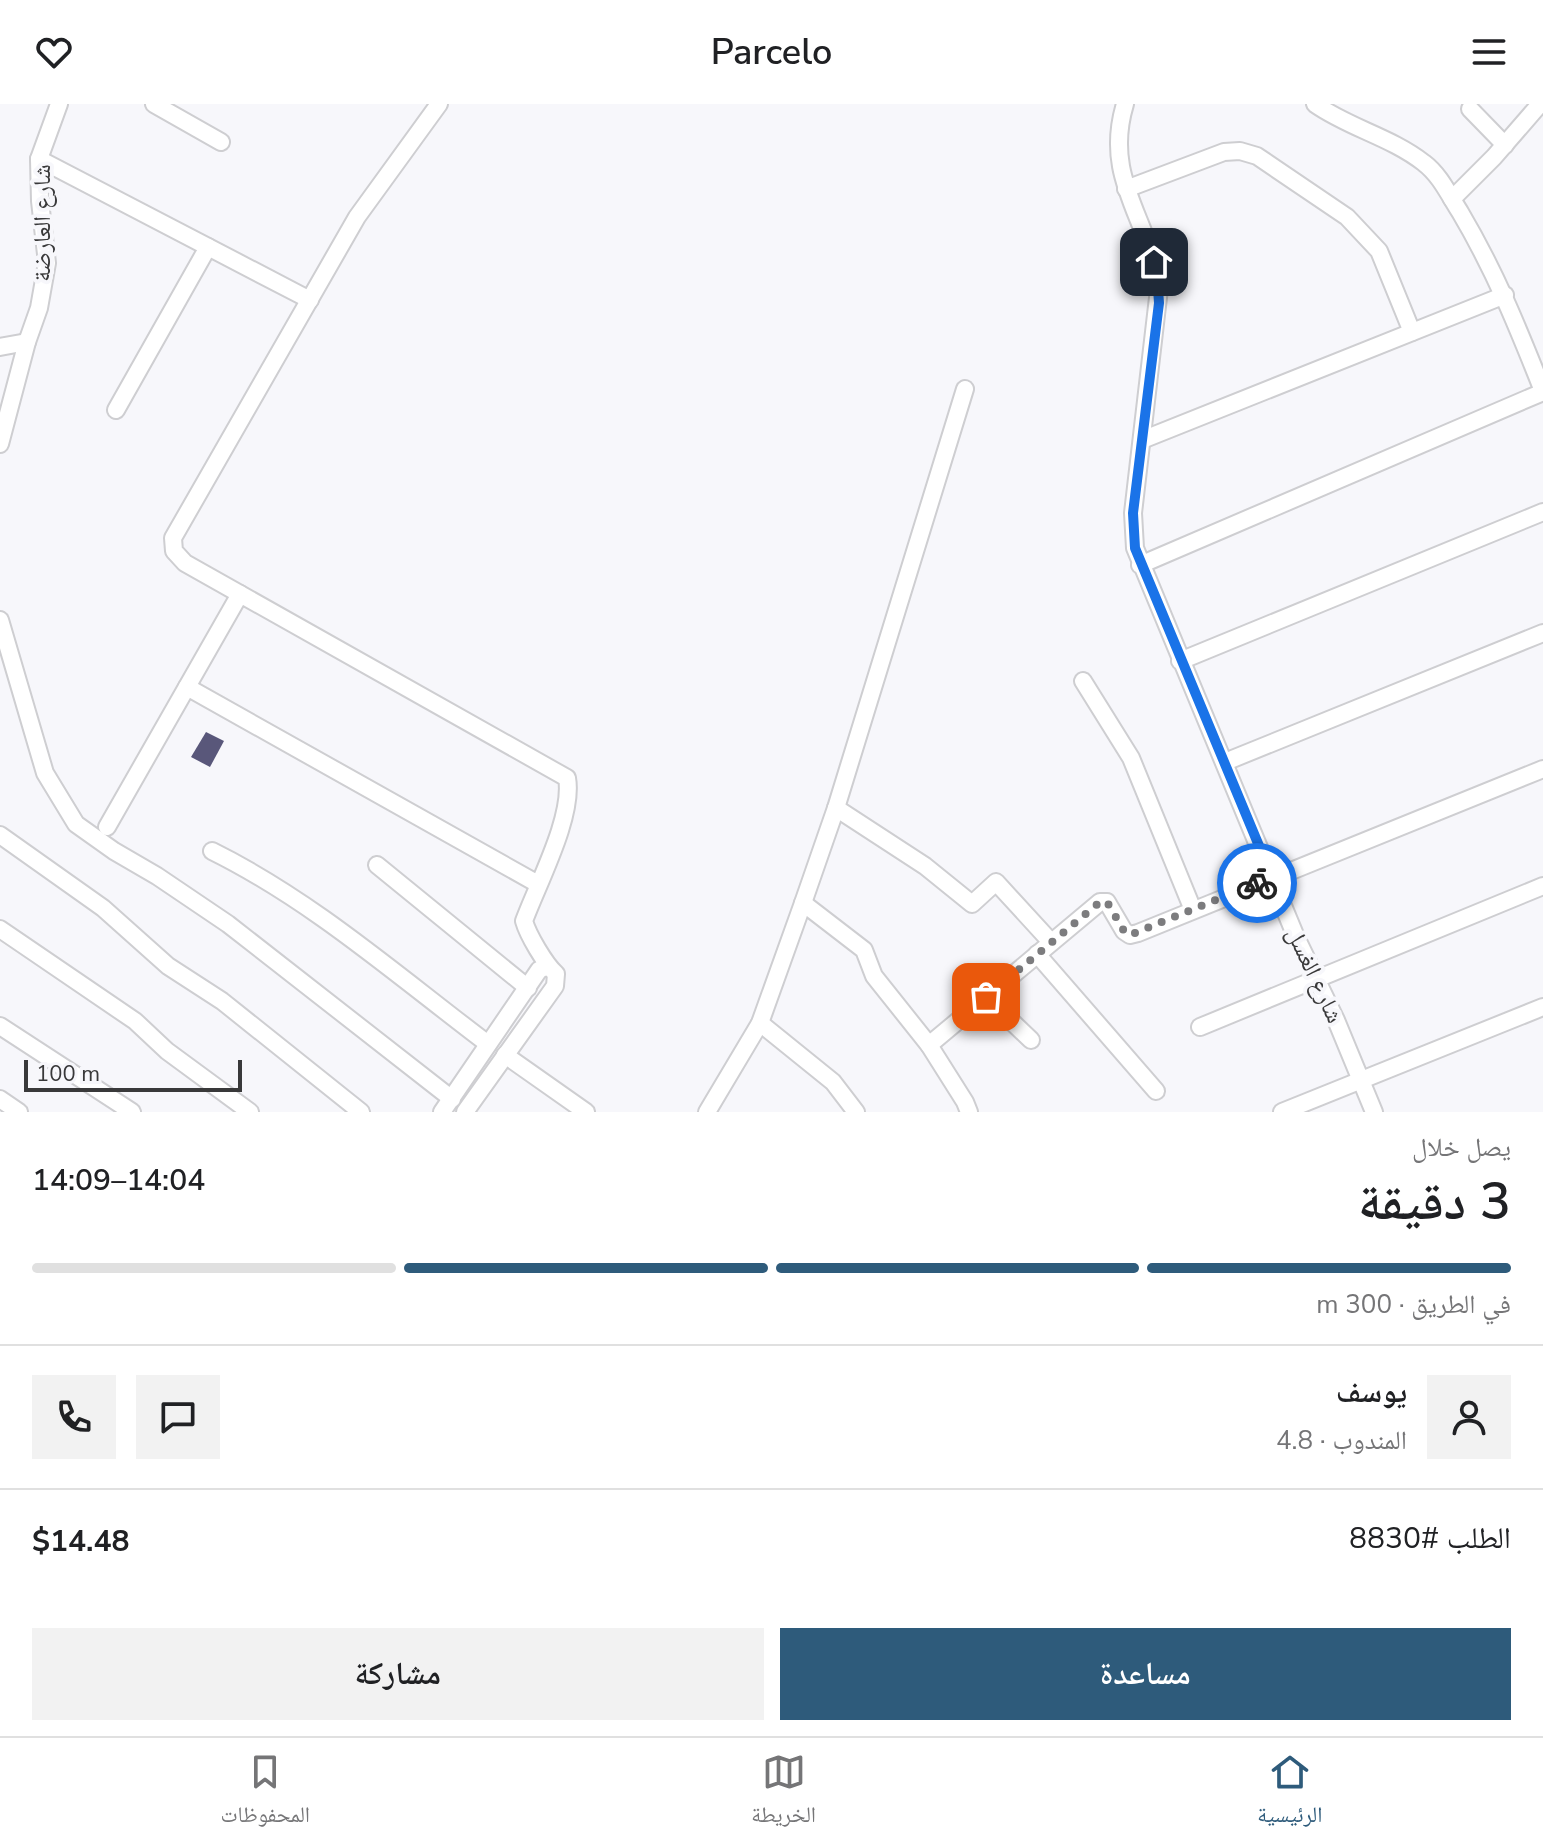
<!DOCTYPE html>
<html lang="ar">
<meta charset="utf-8">
<style>
:root{--surface:#fff;--page:#f2f2f2;--text:#202124;--muted:#757577;--line:#e0e0e0;--accent:#2e5b7b}
body{margin:0;font-family:"Nunito Sans","Noto Naskh Arabic",sans-serif;background:var(--page);color:var(--text);direction:rtl;height:100vh;display:flex;flex-direction:column;font-size:30px;white-space:nowrap}
*{box-sizing:border-box;margin:0}
p{font-size:26px;color:var(--muted)}
.icon{flex:none;width:44px;height:44px;fill:none;stroke:currentColor;stroke-width:2;stroke-linecap:round;stroke-linejoin:round}
.map{position:relative;height:1008px;overflow:hidden;direction:ltr}
.drawer{display:flex;flex-direction:column;background:var(--surface);flex:1}
.drawer>*{flex:none}
.scale{position:absolute;left:24px;bottom:20px;width:218px;box-sizing:border-box;padding-left:8px;border:4px solid #39393a;border-top:0;font-size:22px;line-height:28px;white-space:nowrap;color:#39393a;-webkit-text-stroke:6px #f7f7fb;paint-order:stroke}
.pin{position:absolute;display:grid;place-items:center;width:68px;height:68px;color:#fff;margin:-34px;border-radius:16px;box-shadow:0 4px 12px #0006}
.courier{position:absolute;display:grid;place-items:center;width:80px;height:80px;margin:-40px;border:6px solid #1a73e8;border-radius:50%;background:#fff;color:#222;box-shadow:0 2px 10px #0007}
.summary em{font-style:normal;font-weight:600}
.summary div{display:flex;flex-direction:column-reverse}
.summary{display:flex;align-items:center;justify-content:space-between;height:136px;padding:0 32px}
h1{font-size:52px;font-weight:600;line-height:60px}
.bar{display:grid;grid-template-columns:repeat(4,1fr);gap:12px 8px;align-content:center;height:96px;padding:0 32px}
.bar i{height:10px;border-radius:6px;background:var(--line)}
.bar .active{background:var(--accent)}
.bar p{grid-column:span 4}
.line{display:flex;align-items:center;gap:20px;padding:0 32px;border-top:2px solid var(--line)}
.line div{flex:1}
.round{display:grid;place-items:center;flex:none;width:84px;height:84px;border-radius:0px;background:var(--page)}
.cta{display:flex;gap:16px;margin-top:auto;padding:16px 32px}
.cta a{flex:1;height:92px;border-radius:0px;background:var(--accent);color:#fff;font-size:32px;font-weight:600;line-height:92px;text-align:center}
.cta a+a{background:var(--page);color:var(--text)}
header{display:flex;justify-content:space-between;align-items:center;height:104px;padding:0 32px;background:var(--surface);font-size:36px;font-weight:600}
.menu{display:flex;justify-content:space-around;align-items:center;height:112px;border-top:2px solid var(--line);background:var(--surface);font-size:22px;color:var(--muted)}
.menu a{display:grid;justify-items:center;gap:4px}
.menu .active{color:var(--accent)}
.map>svg:first-child{display:block}
</style>
<header><svg class="icon" aria-label="menu" viewBox="0 0 24 24"><path d="M4 6h16M4 12h16M4 18h16"/></svg>Parcelo<svg class="icon" aria-label="heart" viewBox="0 0 24 24"><path d="M12 20l-8-8c-3-5 5-10 8-4 3-6 11-1 8 4z"/></svg></header>
<div class="map">
<svg width="1543" height="1008" viewBox="0 0 1543 1008">
<rect width="100%" height="100%" fill="#f7f7fb"/>
<polygon fill="#59577a" points="206,628 224,637 210,663 191,653"/>
<g fill="none" stroke-linecap="round" stroke-linejoin="round">
<defs>
<g id="minor">
<polyline points="154,0 221,38"/>
<path d="M439 0 357 113 173 434 174 447 185 459 567 674C574 712 538 779 524 817 528 831 545 860 556 870L555 882 465 1008"/>
<path d="M1125 0C1102 76 1151 116 1159 185L1133 409 1135 444 1296 833 1336 916 1374 1008"/>
<path d="M1315 0C1349 24 1391 33 1424 59 1440 71 1449 91 1460 108 1495 167 1518 224 1543 287"/>
<polyline points="1470,5 1505,41"/>
<polyline points="39,55 310,196"/>
<polyline points="1126,85 1224,48 1240,47 1257,52 1347,113 1379,147 1412,228"/>
<polyline points="1452,95 1494,53 1540,0"/>
<polyline points="0,243 27,238"/>
<polyline points="116,306 208,143"/>
<polyline points="1142,336 1505,191"/>
<polyline points="0,340 27,238 39,204 47,159 40,97 39,55 59,0"/>
<polyline points="1140,461 1543,288"/>
<polyline points="0,516 45,669 76,720 114,747 157,772 228,820 452,995"/>
<polyline points="1180,557 1543,408"/>
<polyline points="1083,577 1131,654 1193,806"/>
<polyline points="187,583 538,780"/>
<polyline points="1225,658 1543,529"/>
<polyline points="836,704 925,762 972,800 996,778 1051,838"/>
<polyline points="107,723 240,490"/>
<polyline points="0,731 103,804 168,862 222,897 361,1008"/>
<path d="M212 747C313 797 399 873 488 940"/>
<polyline points="377,761 528,884"/>
<polyline points="803,799 864,846 874,872 929,941 965,998 969,1008"/>
<polyline points="0,825 135,917 167,947 250,1008"/>
<polyline points="1037,850 1156,987"/>
<polyline points="986,893 1031,936"/>
<polyline points="760,919 833,978 856,1008"/>
<polyline points="0,922 132,1008"/>
<polyline points="1200,923 1543,782"/>
<polyline points="929,941 1100,798 1107,798 1124,827 1130,831 1138,829 1543,665"/>
<polyline points="505,951 586,1008"/>
<polyline points="0,995 19,1008"/>
<polyline points="442,1008 539,866 547,862"/>
<polyline points="707,1008 760,919 803,799 836,704 965,285"/>
<polyline points="1282,1008 1543,903"/>
</g>
</defs>
<use href="#minor" stroke="#ceced1" stroke-width="20"/>
<use href="#minor" stroke="#fff" stroke-width="16"/>
</g>
<g fill="none" stroke-linecap="round" stroke-linejoin="round">
<polyline stroke="#7c7c7e" stroke-width="8" stroke-dasharray="0 14.4" points="986,893 1100,798 1107,798 1124,827 1130,831 1257,779"/>
<polyline stroke="#1a73e8" stroke-width="10" points="1154,158 1157,171 1159,199 1133,409 1135,444 1272,773 1257,779"/>
</g>
<g text-anchor="middle" dominant-baseline="central" stroke-width="8" stroke-linejoin="round" paint-order="stroke">
<g font-size="24" fill="#39393a" stroke="#f7f7fb">
<text transform="translate(42 119) rotate(-90)">شارع العارضة</text>
<text transform="translate(1315 871) rotate(65)">شارع الغسل</text>
</g>
</g>
</svg>
<div class="scale">100 m</div>
<div class="pin" style="left:986px;top:893px;background:#ea580c"><svg class="icon" aria-label="bag" viewBox="0 0 24 24"><path d="M5 8h14l-1 12H6zM9 8a3 3 0 0 1 6 0"/></svg></div>
<div class="pin" style="left:1154px;top:158px;background:#1f2937"><svg class="icon" aria-label="home" viewBox="0 0 24 24"><path d="M3 11l9-7 9 7M6 9v11h12V9"/></svg></div>
<div class="courier" style="left:1257px;top:779px"><svg class="icon" aria-label="bike" viewBox="0 0 24 24"><circle cx="6" cy="16" r="4"/><circle cx="18" cy="16" r="4"/><path d="M6 16l4-8h5l3 8M10 8l3 8H6M13 5h3"/></svg></div>
</div>
<section class="drawer">
<div class="summary"><div><h1>3 دقيقة</h1><p>يصل خلال</p></div><em>14:04–14:09</em></div>
<div class="bar"><i class="active"></i><i class="active"></i><i class="active"></i><i></i><p>في الطريق · 300 m</p></div>
<div class="line" style="height:144px"><a class="round"><svg class="icon" aria-label="person" viewBox="0 0 24 24"><circle cx="12" cy="8" r="4"/><path d="M4 21q1-7 8-7t8 7"/></svg></a><div><b>يوسف</b><p>المندوب · 4.8</p></div><a class="round"><svg class="icon" aria-label="chat" viewBox="0 0 24 24"><path d="M4 5h16v11H9l-5 4z"/></svg></a><a class="round"><svg class="icon" aria-label="phone" viewBox="0 0 24 24"><path d="M5 4h4l2 5-3 2q2 4 5 5l2-3 5 2v4C11 20 4 13 5 4z"/></svg></a></div>
<div class="line" style="height:104px"><div>الطلب #8830</div><b>$14.48</b></div>
<div class="cta"><a>مساعدة</a><a>مشاركة</a></div>
</section>
<nav class="menu">
<a class="active"><svg class="icon" aria-label="home" viewBox="0 0 24 24"><path d="M3 11l9-7 9 7M6 9v11h12V9"/></svg>الرئيسية</a>
<a><svg class="icon" aria-label="map" viewBox="0 0 24 24"><path d="M3 6l6-2 6 2 6-2v14l-6 2-6-2-6 2zM9 4v14M15 6v14"/></svg>الخريطة</a>
<a><svg class="icon" aria-label="saved" viewBox="0 0 24 24"><path d="M7 4h10v16l-5-4-5 4z"/></svg>المحفوظات</a>
</nav>
